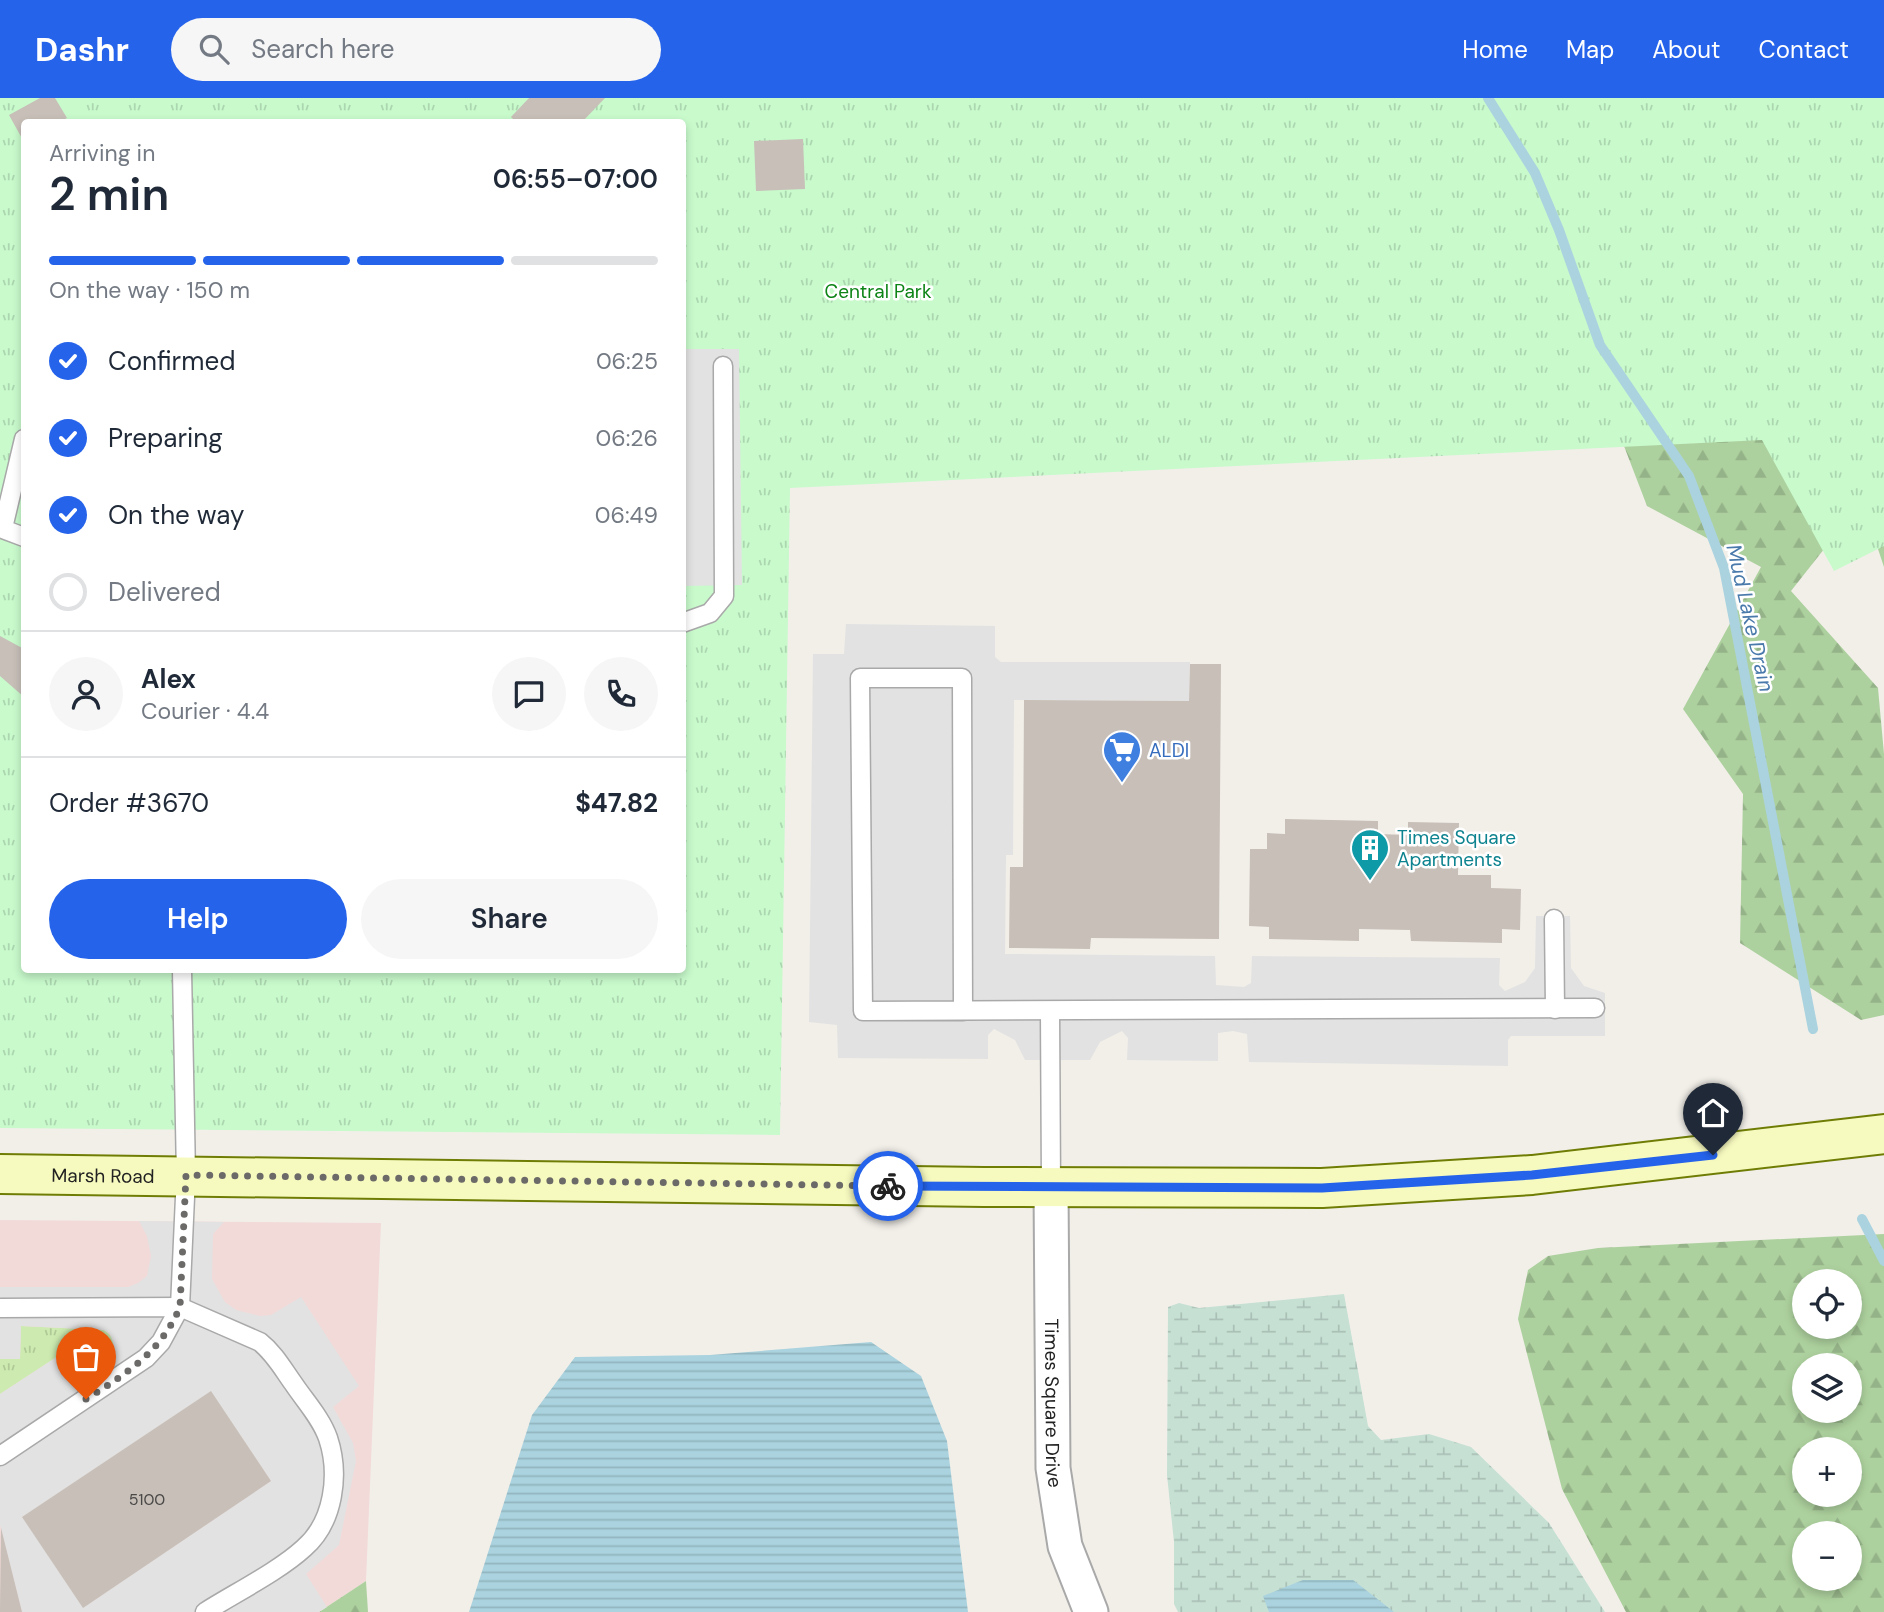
<!DOCTYPE html>
<meta charset="utf-8">
<style>
:root{--surface:#fff;--page:#f6f6f7;--text:#1f2937;--muted:#747a83;--line:#e0e1e3;--accent:#2563eb}
body{margin:0;font-family:"DM Sans",sans-serif;background:var(--page);color:var(--text);height:100vh;display:flex;flex-direction:column;font-size:26px;white-space:nowrap}
*{box-sizing:border-box;margin:0}
p{font-size:23px;color:var(--muted)}
.icon{flex:none;width:38px;height:38px;fill:none;stroke:currentColor;stroke-width:2;stroke-linecap:round;stroke-linejoin:round}
.map{position:relative;flex:1;overflow:hidden}
.side{position:absolute;left:21px;top:21px;width:665px;height:854px;display:flex;flex-direction:column;background:var(--surface);border-radius:7px;box-shadow:0 4px 10px #0003}
.side>*{flex:none}
.buttons{position:absolute;left:1792px;top:1171px;display:grid;gap:14px}
.buttons a{display:grid;place-items:center;width:70px;height:70px;border-radius:50%;background:var(--surface);box-shadow:0 4px 10px #0003;font-size:35px}
.pin{position:absolute;display:grid;place-items:center;width:60px;height:60px;color:#fff;margin:-72px -30px;border-radius:50% 50% 50% 0;rotate:-45deg;box-shadow:0 0 7px #0007}
.pin .icon{rotate:45deg}
.courier{position:absolute;display:grid;place-items:center;width:70px;height:70px;margin:-35px;border:5px solid #2563eb;border-radius:50%;background:#fff;color:#222;box-shadow:0 2px 9px #0007}
.headline em{font-style:normal;font-weight:600}
.headline div{display:flex;flex-direction:column-reverse}
.headline{display:flex;align-items:center;justify-content:space-between;height:119px;padding:0 28px}
h1{font-size:46px;font-weight:600;line-height:52px}
.bar{display:grid;grid-template-columns:repeat(4,1fr);gap:10px 7px;align-content:center;height:84px;padding:0 28px}
.bar i{height:9px;border-radius:5px;background:var(--line)}
.bar .selected{background:var(--accent)}
.bar p{grid-column:span 4}
.line{display:flex;align-items:center;gap:18px;padding:0 28px;border-top:2px solid var(--line)}
.line div{flex:1}
.round{display:grid;place-items:center;flex:none;width:74px;height:74px;border-radius:37px;background:var(--page)}
ol{padding:0 28px;list-style:none}
li{display:flex;align-items:center;gap:21px;height:77px}
li p{margin-inline-start:auto}
li .icon{padding:7px;border-radius:50%;background:var(--accent);color:#fff;stroke-width:4}
li:last-child{color:var(--muted)}
li i{width:38px;height:38px;border:4px solid var(--line);border-radius:50%}
.cta{display:flex;gap:14px;margin-top:auto;padding:14px 28px}
.cta a{flex:1;height:80px;border-radius:42px;background:var(--accent);color:#fff;font-size:28px;font-weight:600;line-height:80px;text-align:center}
.cta a+a{background:var(--page);color:var(--text)}
header{display:flex;align-items:center;gap:42px;box-sizing:border-box;height:98px;padding:0 35px;background:var(--accent);color:#fff}
header strong{font-size:33px}
nav{display:flex;gap:38px;margin-inline-start:auto;font-size:24px}
.search{width:490px;height:63px;background:var(--page);display:flex;align-items:center;gap:18px;box-sizing:border-box;padding:0 24px;border-radius:38px;color:var(--muted);font-size:26px}
.map>svg:first-child{display:block}
</style>
<header>
<strong>Dashr</strong>
<div class="search"><svg class="icon" aria-label="search" viewBox="0 0 24 24"><circle cx="10" cy="10" r="6"/><path d="M15 15l6 6"/></svg>Search here</div>
<nav><a>Home</a><a>Map</a><a>About</a><a>Contact</a></nav>
</header>
<div class="map">
<svg width="1884" height="1514" viewBox="0 0 1884 1514">
<defs>
<pattern id="grass-tufts" width="24" height="20" patternUnits="userSpaceOnUse" patternTransform="scale(1.75)"><rect width="24" height="20" fill="#cdebb0"/><path d="M3 7l-1-3M5 7V3M7 7l1-3M15 17l-1-3M17 17v-4M19 17l1-3" fill="none" stroke="#b0c997"/></pattern>
<pattern id="forest-firs" width="22" height="20" patternUnits="userSpaceOnUse" patternTransform="scale(1.75)"><rect width="22" height="20" fill="#add19e"/><path d="M5 1l3.5 6h-7zM16 11l3.5 6h-7z" fill="#95b388"/></pattern>
<pattern id="wetland-marsh" width="20" height="14" patternUnits="userSpaceOnUse" patternTransform="scale(1.75)"><rect width="20" height="14" fill="#c6e0d4"/><path d="M1 5h8M5 5V1M11 12h8M15 12V8" fill="none" stroke="#aac0b6"/></pattern>
<pattern id="park-tufts" width="24" height="20" patternUnits="userSpaceOnUse" patternTransform="scale(1.75)"><rect width="24" height="20" fill="#c8facc"/><path d="M3 7l-1-3M5 7V3M7 7l1-3M15 17l-1-3M17 17v-4M19 17l1-3" fill="none" stroke="#acd6af"/></pattern>
<pattern id="water-rules" width="6" height="5" patternUnits="userSpaceOnUse" patternTransform="scale(1.75)"><rect width="6" height="5" fill="#aad3df"/><path d="M0 2.5h6" fill="none" stroke="#92b5bf"/></pattern>
</defs>
<rect width="100%" height="100%" fill="#f2efe9"/>
<polygon fill="#f2dad9" points="0,1122 381,1125 366,1483 319,1514 0,1514"/>
<path fill="url(#grass-tufts)" d="M21 1228 104 1232C126 1246 104 1262 92 1274L75 1247 0 1296V1261H20Z"/>
<g fill="url(#forest-firs)" fill-rule="evenodd">
<polygon points="1884,68 1884,469 1862,403 1791,493 1878,590 1884,656 1884,917 1861,922 1740,845 1743,696 1683,611 1761,469 1647,408 1581,236"/>
<path d="M1884 1136V1514H1626L1562 1391 1518 1221 1528 1172 1548 1158 1598 1150ZM1804 1183H1850V1228H1804ZM1850 1267V1312H1804V1267ZM1804 1351H1850V1396H1804ZM1804 1435H1850V1480H1804Z"/>
<polygon points="366,1483 368,1514 319,1514"/>
</g>
<polygon fill="url(#wetland-marsh)" points="1344,1196 1368,1328 1381,1342 1429,1336 1471,1349 1549,1425 1605,1514 1178,1514 1174,1506 1174,1444 1167,1377 1168,1209 1179,1205 1199,1210"/>
<path fill="url(#park-tufts)" fill-rule="evenodd" d="M0 0H1884V448L1834 473 1762 342 790 390 780 1037 0 1030ZM24 24H682V872H24Z"/>
<g fill="#e2e2e2" fill-rule="evenodd">
<polygon points="682,251 739,251 742,487 683,488"/>
<polygon points="846,526 995,528 995,559 1001,564 1190,564 1189,603 1014,602 1013,757 1006,757 1005,856 1215,858 1216,887 1244,889 1251,885 1252,858 1500,860 1499,887 1505,893 1525,884 1535,870 1536,818 1570,818 1571,870 1584,888 1605,895 1605,938 1511,938 1508,942 1508,968 1249,964 1247,936 1233,933 1218,935 1218,963 1127,962 1128,940 1122,933 1100,944 1090,962 1025,962 1015,942 994,931 988,937 988,961 838,960 837,927 809,924 813,556 844,556"/>
<path d="M139 1123 224 1124 213 1136 212 1181 225 1204 236 1212 260 1218 271 1217 301 1199 359 1288 333 1309 353 1345 356 1363 339 1447 306 1476 327 1509 319 1514H22L0 1427V1296L75 1247 93 1273 112 1255 114 1247 110 1236 104 1232 21 1228 20 1261H0V1189H128L138 1185 147 1178 151 1158 147 1138ZM211 1294 271 1383 84 1509Z"/>
</g>
<g fill="url(#water-rules)">
<polygon points="871,1244 921,1278 947,1343 968,1514 469,1514 532,1317 575,1259 710,1257"/>
<polygon points="1303,1482 1353,1482 1394,1514 1269,1514 1263,1498"/>
</g>
<g fill="none" stroke-linecap="round" stroke-linejoin="round">
<g stroke="#aad3df" stroke-width="10">
<polyline points="1488,0 1535,75 1559,132 1600,247 1689,378 1724,470 1813,931"/>
<polyline points="1862,1121 1884,1163"/>
</g>
</g>
<g fill="#c7bfb8">
<polygon points="40,0 55,0 67,20 59,24 24,24 24,44 9,17"/>
<polygon points="529,0 605,0 582,24 516,24 511,19"/>
<polygon points="803,41 805,91 756,93 754,43"/>
<polygon points="0,538 24,551 24,599 0,578"/>
<polygon points="1190,566 1221,566 1219,841 1091,840 1090,851 1009,850 1010,769 1023,769 1024,602 1189,603"/>
<polygon points="1285,721 1378,723 1378,736 1408,737 1408,724 1459,725 1458,777 1491,777 1491,790 1521,791 1520,832 1502,831 1502,845 1411,843 1410,832 1359,831 1359,843 1269,841 1269,829 1249,828 1250,751 1267,751 1267,735 1285,736"/>
<polygon points="211,1293 271,1383 83,1510 22,1419"/>
<polygon points="1,1430 22,1514 0,1514"/>
</g>
<g fill="none" stroke-linecap="round" stroke-linejoin="round">
<defs>
<g id="service">
<polyline points="0,430 24,439"/>
<polyline points="3,430 24,341"/>
<polyline points="682,525 710,515 724,498 723,268"/>
<polyline points="1554,821 1555,911"/>
<polyline points="963,913 962,580 860,580 863,913 1595,910"/>
<polyline points="1050,913 1051,1088"/>
<path d="M0 1210 180 1209 260 1244C274 1255 283 1271 293 1285 305 1303 321 1320 328 1340 340 1376 334 1424 304 1450 279 1473 235 1495 205 1514"/>
<polyline points="0,1358 146,1260 161,1244 180,1209 186,1077 182,872"/>
</g>
<g id="minor">
<path id="s1" d="M1051 1088 1053 1370 1065 1448 1091 1514"/>
</g>
<g id="secondary">
<path id="s2" d="M0 1076 984 1089 1322 1090 1532 1077 1884 1036"/>
</g>
</defs>
<use href="#service" stroke="#a9a9a9" stroke-width="21"/>
<use href="#minor" stroke="#a9a9a9" stroke-width="37"/>
<use href="#secondary" stroke="#707d05" stroke-width="42"/>
<use href="#service" stroke="#fff" stroke-width="18"/>
<use href="#minor" stroke="#fff" stroke-width="33"/>
<use href="#secondary" stroke="#f7fabf" stroke-width="38"/>
</g>
<g fill="none" stroke-linecap="round" stroke-linejoin="round">
<path stroke="#6b6a68" stroke-width="7" stroke-dasharray="0 12.6" d="M86 1301C126 1276 161 1254 180 1209L186 1077 888 1088"/>
<polyline stroke="#2563eb" stroke-width="9" points="888,1088 1322,1090 1532,1077 1713,1057"/>
</g>
<defs>
<symbol id="supermarket-pin" viewBox="-11 -11 22 30"><path d="M0 17L-7.5 6A9.5 9.5 0 1 1 7.5 6Z" fill="#3f7fe0" stroke="#fff"/><path d="M-6-5.5h2.5l.6 2H6L4.5 2H-2.5L-4.4-4H-6ZM-1.5 3.2a1.3 1.3 0 1 0 .1 0ZM3 3.2a1.3 1.3 0 1 0 .1 0Z" fill="#fff"/></symbol>
<symbol id="building-pin" viewBox="-11 -11 22 30"><path d="M0 17L-7.5 6A9.5 9.5 0 1 1 7.5 6Z" fill="#0f9aa8" stroke="#fff"/><path d="M-4-6H4V6H1V3H-1V6H-4ZM-2.5-4.3h1.7v1.8h-1.7ZM.8-4.3h1.7v1.8H.8ZM-2.5-1h1.7V.8h-1.7ZM.8-1h1.7V.8H.8Z" fill="#fff"/></symbol>
</defs>
<g fill-rule="evenodd">
<use href="#supermarket-pin" x="1100" y="630" width="44" height="60"/>
<use href="#building-pin" x="1348" y="728" width="44" height="60"/>
</g>
<g text-anchor="middle" dominant-baseline="central" stroke-width="5" stroke-linejoin="round" paint-order="stroke">
<g font-size="16" fill="#4b4948">
<text x="147" y="1401">5100</text>
</g>
<g font-size="19" fill="#0c8416" stroke="#fff">
<text x="878" y="193">Central Park</text>
</g>
<g font-size="19" fill="#366cbe" stroke="#fff" text-anchor="start">
<text x="1149" y="652">ALDI</text>
</g>
<g font-size="19" fill="#0d838f" stroke="#fff" text-anchor="start">
<text x="1397" y="739">Times Square<tspan x="1397" dy="22">Apartments</tspan></text>
</g>
<g font-size="19" fill="#222" stroke="#fff">
<text stroke="none"><textPath href="#s2" startOffset="103">Marsh Road</textPath></text>
<text stroke="none"><textPath href="#s1" startOffset="217">Times Square Drive</textPath></text>
</g>
<g font-size="21" font-style="italic" fill="#4a7aab" stroke="#fff">
<text transform="translate(1750 520) rotate(77)">Mud Lake Drain</text>
</g>
</g>
</svg>
<div class="buttons">
<a><svg class="icon" aria-label="locate" viewBox="0 0 24 24"><circle cx="12" cy="12" r="6"/><path d="M12 2v4M12 18v4M2 12h4M18 12h4"/></svg></a>
<a><svg class="icon" aria-label="layers" viewBox="0 0 24 24"><path d="M12 4l9 5-9 5-9-5zM3 14l9 5 9-5"/></svg></a>
<a>+</a>
<a>−</a>
</div>
<div class="pin" style="left:86px;top:1301px;background:#ea580c"><svg class="icon" aria-label="bag" viewBox="0 0 24 24"><path d="M5 8h14l-1 12H6zM9 8a3 3 0 0 1 6 0"/></svg></div>
<div class="pin" style="left:1713px;top:1057px;background:#1f2937"><svg class="icon" aria-label="home" viewBox="0 0 24 24"><path d="M3 11l9-7 9 7M6 9v11h12V9"/></svg></div>
<div class="courier" style="left:888px;top:1088px"><svg class="icon" aria-label="bike" viewBox="0 0 24 24"><circle cx="6" cy="16" r="4"/><circle cx="18" cy="16" r="4"/><path d="M6 16l4-8h5l3 8M10 8l3 8H6M13 5h3"/></svg></div>
<section class="side">
<div class="headline"><div><h1>2 min</h1><p>Arriving in</p></div><em>06:55–07:00</em></div>
<div class="bar"><i class="selected"></i><i class="selected"></i><i class="selected"></i><i></i><p>On the way · 150 m</p></div>
<ol>
<li><svg class="icon" aria-label="check" viewBox="0 0 24 24"><path d="M5 12l5 5 9-10"/></svg>Confirmed<p>06:25</p></li>
<li><svg class="icon" aria-label="check" viewBox="0 0 24 24"><path d="M5 12l5 5 9-10"/></svg>Preparing<p>06:26</p></li>
<li><svg class="icon" aria-label="check" viewBox="0 0 24 24"><path d="M5 12l5 5 9-10"/></svg>On the way<p>06:49</p></li>
<li><i></i>Delivered</li>
</ol>
<div class="line" style="height:126px"><a class="round"><svg class="icon" aria-label="person" viewBox="0 0 24 24"><circle cx="12" cy="8" r="4"/><path d="M4 21q1-7 8-7t8 7"/></svg></a><div><b>Alex</b><p>Courier · 4.4</p></div><a class="round"><svg class="icon" aria-label="chat" viewBox="0 0 24 24"><path d="M4 5h16v11H9l-5 4z"/></svg></a><a class="round"><svg class="icon" aria-label="phone" viewBox="0 0 24 24"><path d="M5 4h4l2 5-3 2q2 4 5 5l2-3 5 2v4C11 20 4 13 5 4z"/></svg></a></div>
<div class="line" style="height:91px"><div>Order #3670</div><b>$47.82</b></div>
<div class="cta"><a>Help</a><a>Share</a></div>
</section>
</div>
